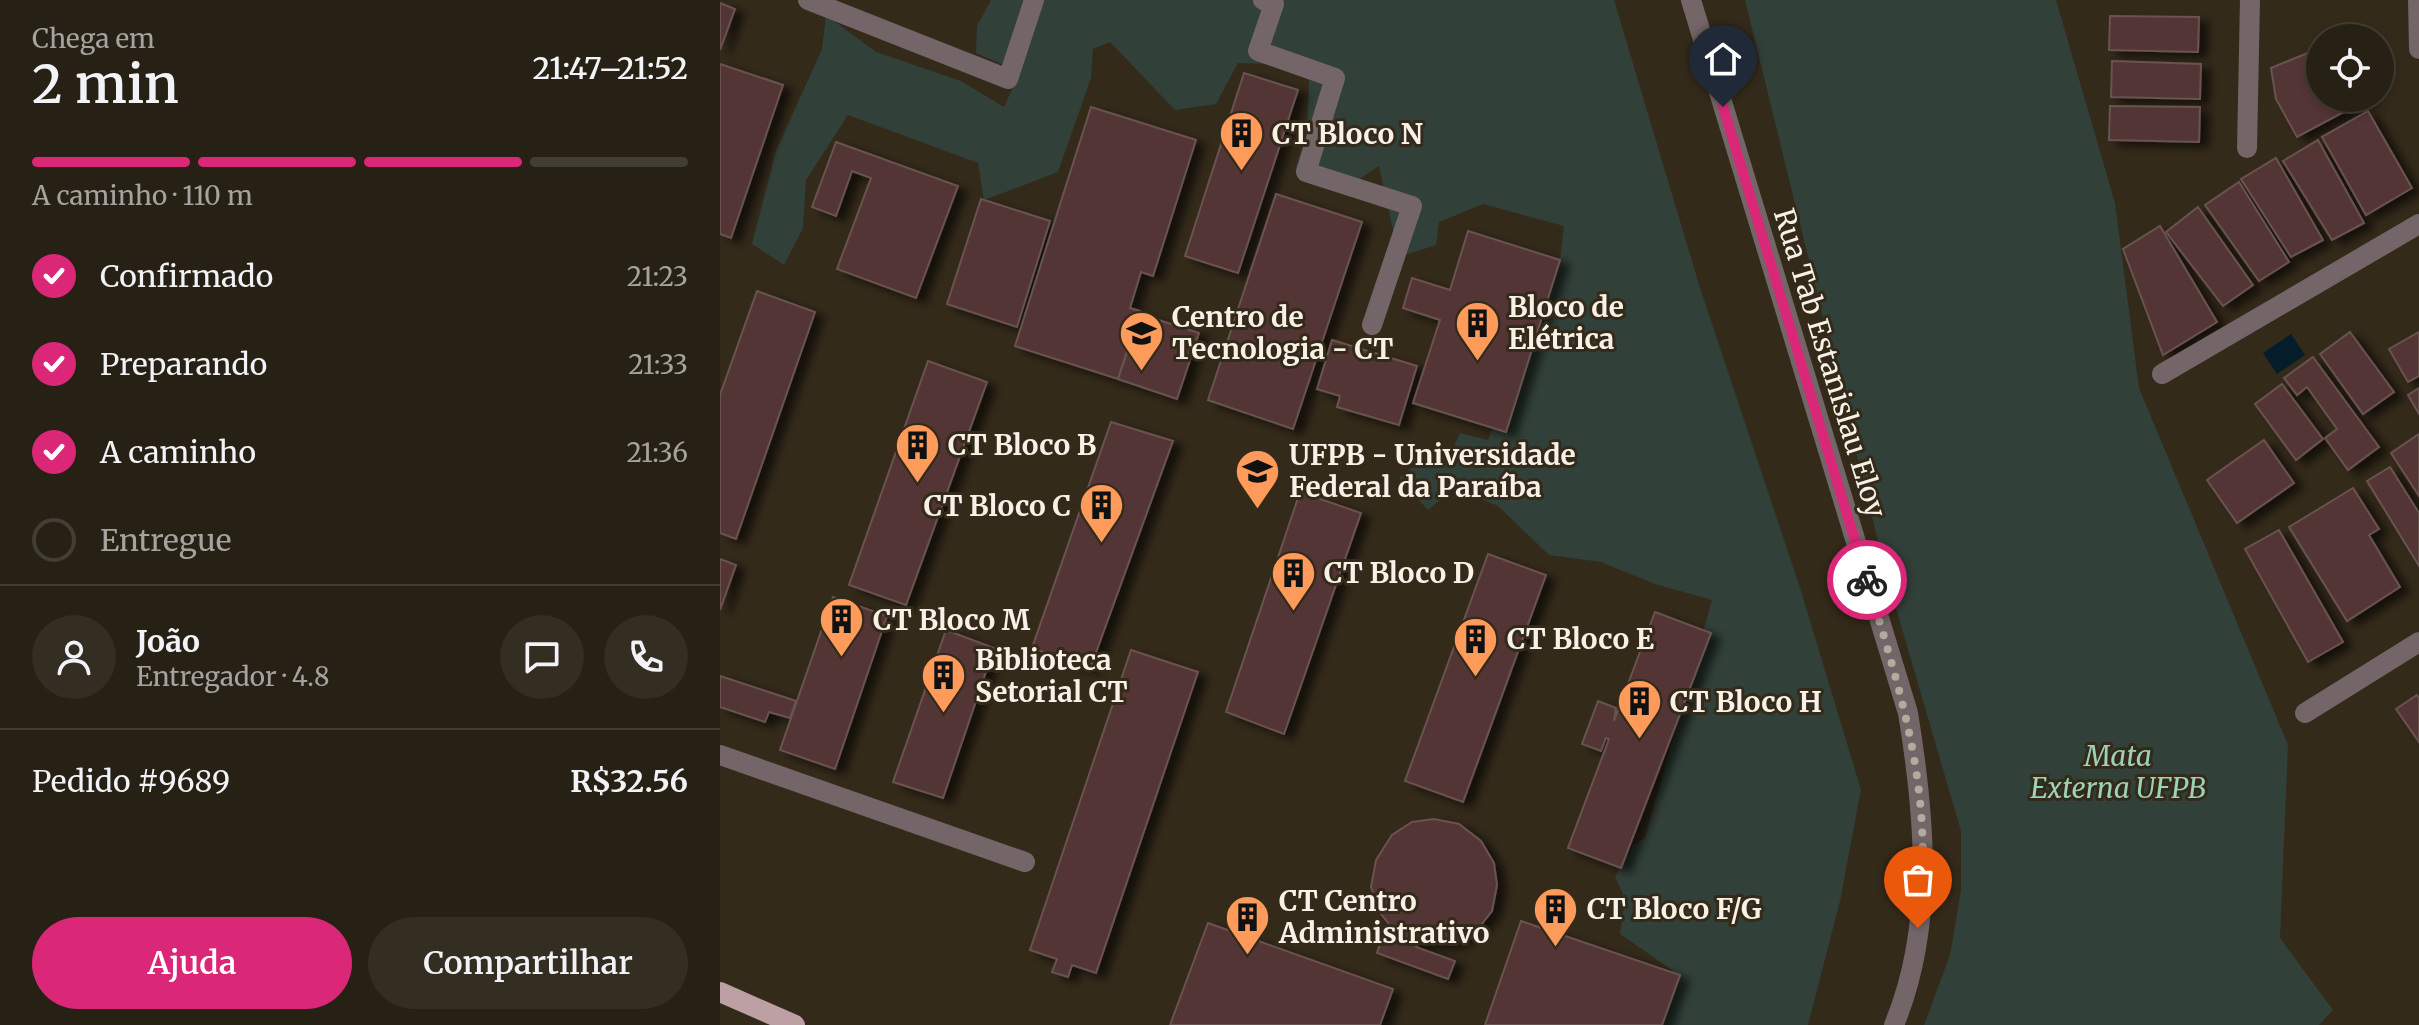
<!DOCTYPE html>
<html lang="pt">
<meta charset="utf-8">
<style>
:root{--surface:#272014;--page:#332d22;--text:#f1f3f6;--muted:#a4a3a0;--line:#433e34;--accent:#db2777}
body{margin:0;font-family:Merriweather,serif;background:var(--page);color:var(--text);height:100vh;display:flex;flex-direction:column;font-size:30px;white-space:nowrap}
*{box-sizing:border-box;margin:0}
p{font-size:26px;color:var(--muted)}
.icon{flex:none;width:44px;height:44px;fill:none;stroke:currentColor;stroke-width:2;stroke-linecap:round;stroke-linejoin:round}
.map{position:relative;flex:1;overflow:hidden}
.details{display:flex;flex-direction:column;background:var(--surface);width:720px}
.details>*{flex:none}
.controls{position:absolute;left:1586px;top:24px;display:grid;gap:16px}
.controls a{display:grid;place-items:center;width:88px;height:88px;border-radius:50%;background:var(--surface);box-shadow:0 4px 12px #0003,0 0 0 2px var(--line);font-size:40px}
.pin{position:absolute;display:grid;place-items:center;width:68px;height:68px;color:#fff;margin:-82px -34px;border-radius:50% 50% 50% 0;rotate:-45deg;box-shadow:0 0 8px #0007}
.pin .icon{rotate:45deg}
.courier{position:absolute;display:grid;place-items:center;width:80px;height:80px;margin:-40px;border:6px solid #db2777;border-radius:50%;background:#fff;color:#222;box-shadow:0 2px 10px #0007}
.head em{font-style:normal;font-weight:600}
.head div{display:flex;flex-direction:column-reverse}
.head{display:flex;align-items:center;justify-content:space-between;height:136px;padding:0 32px}
h1{font-size:52px;font-weight:600;line-height:60px}
.bar{display:grid;grid-template-columns:repeat(4,1fr);gap:12px 8px;align-content:center;height:96px;padding:0 32px}
.bar i{height:10px;border-radius:6px;background:var(--line)}
.bar .active{background:var(--accent)}
.bar p{grid-column:span 4}
.line{display:flex;align-items:center;gap:20px;padding:0 32px;border-top:2px solid var(--line)}
.line div{flex:1}
.round{display:grid;place-items:center;flex:none;width:84px;height:84px;border-radius:42px;background:var(--page)}
ol{padding:0 32px;list-style:none}
li{display:flex;align-items:center;gap:24px;height:88px}
li p{margin-inline-start:auto}
li .icon{padding:8px;border-radius:50%;background:var(--accent);color:#fff;stroke-width:4}
li:last-child{color:var(--muted)}
li i{width:44px;height:44px;border:4px solid var(--line);border-radius:50%}
.action{display:flex;gap:16px;margin-top:auto;padding:16px 32px}
.action a{flex:1;height:92px;border-radius:48px;background:var(--accent);color:#fff;font-size:32px;font-weight:600;line-height:92px;text-align:center}
.action a+a{background:var(--page);color:var(--text)}
main{display:flex;flex:1;min-height:0}
.map>svg:first-child{display:block}
</style>
<main>
<section class="details">
<div class="head"><div><h1>2 min</h1><p>Chega em</p></div><em>21:47–21:52</em></div>
<div class="bar"><i class="active"></i><i class="active"></i><i class="active"></i><i></i><p>A caminho · 110 m</p></div>
<ol>
<li><svg class="icon" aria-label="check" viewBox="0 0 24 24"><path d="M5 12l5 5 9-10"/></svg>Confirmado<p>21:23</p></li>
<li><svg class="icon" aria-label="check" viewBox="0 0 24 24"><path d="M5 12l5 5 9-10"/></svg>Preparando<p>21:33</p></li>
<li><svg class="icon" aria-label="check" viewBox="0 0 24 24"><path d="M5 12l5 5 9-10"/></svg>A caminho<p>21:36</p></li>
<li><i></i>Entregue</li>
</ol>
<div class="line" style="height:144px"><a class="round"><svg class="icon" aria-label="person" viewBox="0 0 24 24"><circle cx="12" cy="8" r="4"/><path d="M4 21q1-7 8-7t8 7"/></svg></a><div><b>João</b><p>Entregador · 4.8</p></div><a class="round"><svg class="icon" aria-label="chat" viewBox="0 0 24 24"><path d="M4 5h16v11H9l-5 4z"/></svg></a><a class="round"><svg class="icon" aria-label="phone" viewBox="0 0 24 24"><path d="M5 4h4l2 5-3 2q2 4 5 5l2-3 5 2v4C11 20 4 13 5 4z"/></svg></a></div>
<div class="line" style="height:104px"><div>Pedido #9689</div><b>R$32.56</b></div>
<div class="action"><a>Ajuda</a><a>Compartilhar</a></div>
</section>
<div class="map">
<svg width="1699" height="1025" viewBox="0 0 1699 1025">
<defs>
<filter id="shadow"><feDropShadow dx="9" dy="5" stdDeviation="4" flood-color="#0009"/></filter>
</defs>
<rect width="100%" height="100%" fill="#342a1a"/>
<g fill="#314038">
<polygon points="271,0 894,0 980,288 1081,591 1141,790 1120,901 1088,1025 933,1025 952,970 900,934 905,898 895,877 913,845 925,838 992,600 935,584 881,562 829,555 778,506 735,488 708,510 679,478 702,460 730,455 740,433 768,440 840,260 844,226 763,204 719,222 716,245 679,257 659,166 631,185 575,170 587,131 589,80 556,64 518,63 496,104 455,110 390,42 373,49 371,78 338,172 264,200 258,163 128,115 86,180 83,228 64,265 32,244 56,151 102,49 106,15 156,52 241,81 284,107 300,72 256,53 257,26"/>
<polygon points="1025,0 1336,0 1395,203 1419,388 1568,745 1560,938 1613,1010 1599,1025 1204,1025 1230,955 1241,890 1241,831 1166,574"/>
</g>
<polygon fill="#051c2a" points="1571,334 1585,355 1557,374 1543,353"/>
<g fill="#523634" stroke="#695250" stroke-width="2" filter="url(#shadow)">
<polygon points="0,3 15,9 0,50"/>
<polygon points="1390,16 1479,17 1478,52 1389,50"/>
<polygon points="1600,48 1600,98 1650,98 1577,137 1556,99 1551,68"/>
<polygon points="1392,61 1481,64 1480,99 1391,97"/>
<polygon points="0,64 63,85 11,238 0,234"/>
<polygon points="524,73 578,90 518,273 465,256"/>
<polygon points="1390,106 1480,107 1479,142 1389,140"/>
<polygon points="371,107 476,140 433,276 421,272 410,308 420,311 417,322 406,319 401,336 411,339 398,379 295,346"/>
<polygon points="1648,111 1692,188 1646,215 1602,137"/>
<polygon points="1598,140 1644,223 1612,240 1563,161"/>
<polygon points="116,142 238,186 196,298 117,269 151,178 132,171 116,216 92,207"/>
<polygon points="1556,158 1603,240 1571,257 1521,179"/>
<polygon points="1519,182 1569,262 1539,281 1485,205"/>
<polygon points="556,194 642,222 573,429 488,400"/>
<polygon points="261,199 330,221 297,327 227,304"/>
<polygon points="1478,207 1533,285 1503,306 1446,232"/>
<polygon points="1440,226 1497,322 1443,355 1403,249"/>
<polygon points="748,231 840,260 786,432 693,403 720,320 683,308 692,278 730,290"/>
<polygon points="37,291 95,312 16,539 0,533 0,395"/>
<polygon points="420,314 479,333 457,399 398,379"/>
<polygon points="1630,332 1674,392 1643,414 1600,354"/>
<polygon points="1699,332 1699,376 1688,382 1669,349"/>
<polygon points="612,340 697,366 679,425 617,407 620,396 597,389"/>
<polygon points="1593,357 1659,447 1628,470 1605,438 1617,429 1587,387 1577,395 1564,378"/>
<polygon points="208,361 267,382 186,605 129,585"/>
<polygon points="1562,384 1603,439 1576,460 1535,404"/>
<polygon points="1699,388 1699,414 1688,395"/>
<polygon points="391,422 453,441 370,669 312,648"/>
<polygon points="1699,434 1699,496 1671,453"/>
<polygon points="1544,440 1574,483 1517,523 1487,480"/>
<polygon points="1670,467 1699,513 1699,566 1647,481"/>
<polygon points="1633,488 1659,529 1649,535 1680,587 1627,621 1569,527"/>
<polygon points="580,492 641,513 564,734 506,712"/>
<polygon points="1559,530 1623,642 1588,662 1525,549"/>
<polygon points="768,554 826,575 743,802 685,781"/>
<polygon points="0,559 16,565 0,610"/>
<polygon points="113,597 167,616 115,769 60,750"/>
<polygon points="935,612 991,633 901,868 848,848 889,739 886,738 881,751 862,744 878,701 896,708 894,721"/>
<polygon points="226,630 274,648 223,798 173,782"/>
<polygon points="411,650 478,672 376,973 352,965 348,977 332,972 337,959 310,950"/>
<polygon points="0,676 76,701 70,718 49,712 45,722 0,707"/>
<polygon points="1697,695 1699,698 1699,742 1676,709"/>
<polygon points="714,819 739,824 761,841 774,863 777,885 772,911 757,930 733,944 698,943 696,947 735,961 728,979 657,953 663,935 690,945 692,941 673,929 658,910 651,887 656,860 672,835 692,822"/>
<polygon points="801,921 960,975 942,1025 765,1025"/>
<polygon points="488,923 673,989 660,1025 450,1025"/>
</g>
<g fill="none" stroke-linecap="round" stroke-linejoin="round">
<g stroke="#746668" stroke-width="20">
<polyline points="88,0 288,79 314,0"/>
<polyline points="543,0 554,4 538,51 615,78 586,172 692,206 652,325"/>
<path d="M971 0 1188 713C1205 817 1215 926 1174 1025"/>
<polyline points="1698,0 1699,49"/>
<polyline points="1527,148 1530,0"/>
<polyline points="1442,374 1699,224"/>
<polyline points="1585,713 1699,642"/>
<polyline points="0,755 305,862"/>
</g>
<polyline stroke="#bca0a4" stroke-width="20" points="0,992 75,1025"/>
</g>
<g fill="none" stroke-linecap="round" stroke-linejoin="round">
<path stroke="#b4ab9f" stroke-width="8" stroke-dasharray="0 14.4" d="M1147 580C1184 703 1215 797 1198 928"/>
<polyline stroke="#db2777" stroke-width="10" points="1003,107 1147,580"/>
</g>
<defs>
<symbol id="building-pin" viewBox="-11 -11 22 30"><path d="M0 17L-7.5 6A9.5 9.5 0 1 1 7.5 6Z" fill="#ff9b5a" stroke="#342a1a"/><path d="M-4-6H4V6H1V3H-1V6H-4ZM-2.5-4.3h1.7v1.8h-1.7ZM.8-4.3h1.7v1.8H.8ZM-2.5-1h1.7V.8h-1.7ZM.8-1h1.7V.8H.8Z" fill="#111"/></symbol>
<symbol id="university-pin" viewBox="-11 -11 22 30"><path d="M0 17L-7.5 6A9.5 9.5 0 1 1 7.5 6Z" fill="#ff9b5a" stroke="#342a1a"/><path d="M0-5L7-2L0 1L-7-2ZM-4 1L0 2.5L4 1V4Q0 6-4 4Z" fill="#111"/></symbol>
</defs>
<g fill-rule="evenodd">
<use href="#building-pin" x="496" y="108" width="51" height="69"/>
<use href="#building-pin" x="732" y="298" width="51" height="69"/>
<use href="#university-pin" x="396" y="308" width="51" height="69"/>
<use href="#building-pin" x="172" y="420" width="51" height="69"/>
<use href="#university-pin" x="512" y="446" width="51" height="69"/>
<use href="#building-pin" x="356" y="480" width="51" height="69"/>
<use href="#building-pin" x="548" y="548" width="51" height="69"/>
<use href="#building-pin" x="96" y="594" width="51" height="69"/>
<use href="#building-pin" x="730" y="614" width="51" height="69"/>
<use href="#building-pin" x="198" y="650" width="51" height="69"/>
<use href="#building-pin" x="894" y="676" width="51" height="69"/>
<use href="#building-pin" x="810" y="884" width="51" height="69"/>
<use href="#building-pin" x="502" y="892" width="51" height="69"/>
</g>
<g text-anchor="middle" dominant-baseline="central" stroke-width="6" stroke-linejoin="round" paint-order="stroke">
<g font-size="28" font-weight="bold" fill="#f9f1e7" stroke="#342a1a" text-anchor="start">
<text x="552" y="134">CT Bloco N</text>
<text x="788" y="307">Bloco de<tspan x="788" dy="32">Elétrica</tspan></text>
<text x="452" y="317">Centro de<tspan x="452" dy="32">Tecnologia - CT</tspan></text>
<text x="228" y="445">CT Bloco B</text>
<text x="569" y="455">UFPB - Universidade<tspan x="569" dy="32">Federal da Paraíba</tspan></text>
<text x="351" y="506" text-anchor="end">CT Bloco C</text>
<text x="604" y="573">CT Bloco D</text>
<text x="153" y="620">CT Bloco M</text>
<text x="787" y="639">CT Bloco E</text>
<text x="255" y="660">Biblioteca<tspan x="255" dy="32">Setorial CT</tspan></text>
<text x="950" y="702">CT Bloco H</text>
<text x="559" y="901">CT Centro<tspan x="559" dy="32">Administrativo</tspan></text>
<text x="867" y="909">CT Bloco F/G</text>
</g>
<g font-size="28" fill="#f9f1e7" stroke="#342a1a">
<text transform="translate(1110 363) rotate(73)">Rua Tab Estanislau Eloy</text>
</g>
<g font-size="28" font-style="italic" fill="#9cd2b5" stroke="#342a1a">
<text x="1398" y="756">Mata<tspan x="1398" dy="32">Externa UFPB</tspan></text>
</g>
</g>
</svg>
<div class="controls">
<a><svg class="icon" aria-label="locate" viewBox="0 0 24 24"><circle cx="12" cy="12" r="6"/><path d="M12 2v4M12 18v4M2 12h4M18 12h4"/></svg></a>
</div>
<div class="pin" style="left:1198px;top:928px;background:#ea580c"><svg class="icon" aria-label="bag" viewBox="0 0 24 24"><path d="M5 8h14l-1 12H6zM9 8a3 3 0 0 1 6 0"/></svg></div>
<div class="pin" style="left:1003px;top:107px;background:#1f2937"><svg class="icon" aria-label="home" viewBox="0 0 24 24"><path d="M3 11l9-7 9 7M6 9v11h12V9"/></svg></div>
<div class="courier" style="left:1147px;top:580px"><svg class="icon" aria-label="bike" viewBox="0 0 24 24"><circle cx="6" cy="16" r="4"/><circle cx="18" cy="16" r="4"/><path d="M6 16l4-8h5l3 8M10 8l3 8H6M13 5h3"/></svg></div>
</div>
</main>
